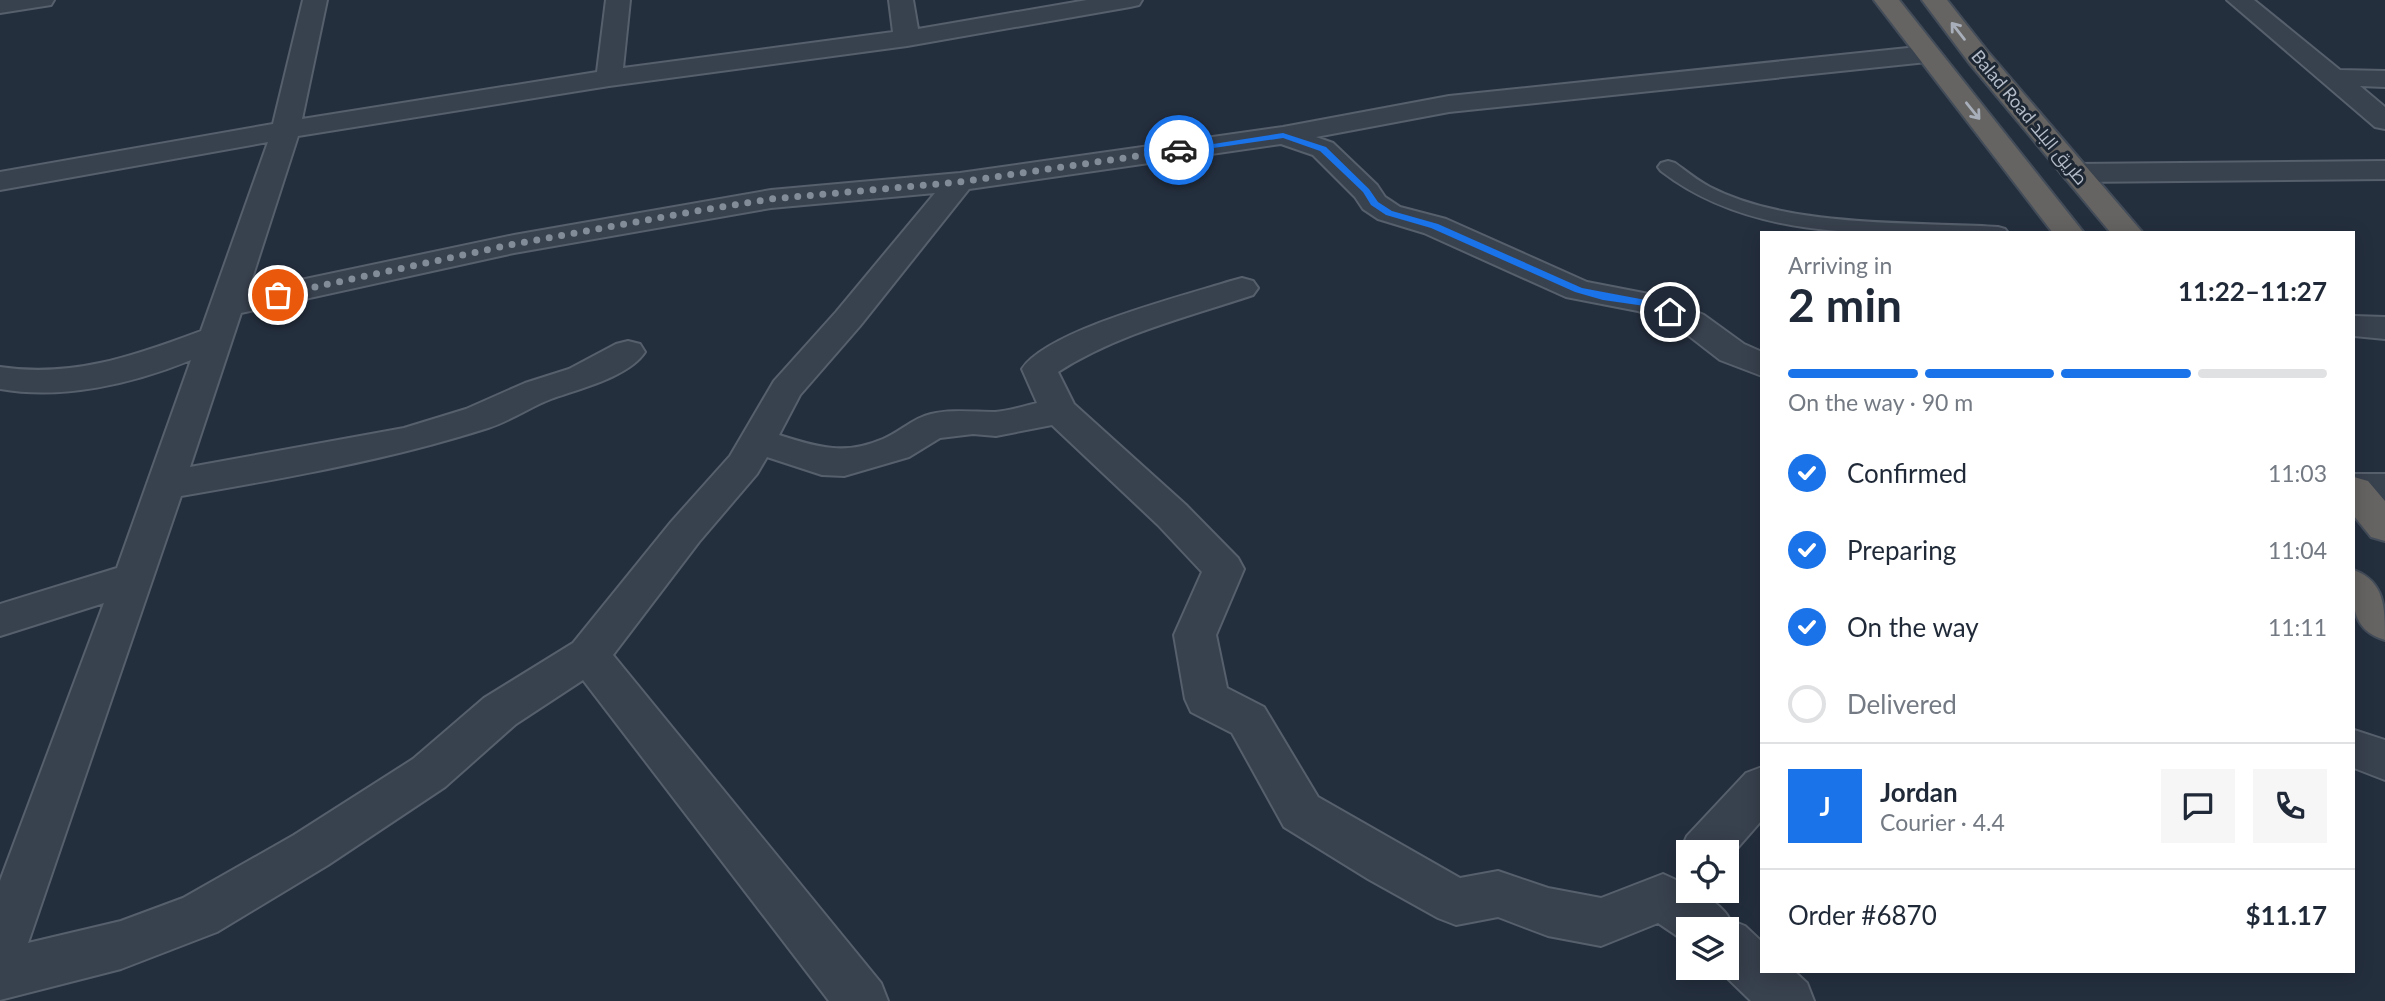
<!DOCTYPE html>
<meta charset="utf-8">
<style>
:root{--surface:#fff;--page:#f6f6f7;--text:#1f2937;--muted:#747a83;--line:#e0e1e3;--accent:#1a73e8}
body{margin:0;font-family:Lato,Cairo,sans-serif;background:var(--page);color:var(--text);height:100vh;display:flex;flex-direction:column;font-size:26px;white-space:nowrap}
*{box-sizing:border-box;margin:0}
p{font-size:23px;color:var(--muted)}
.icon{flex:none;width:38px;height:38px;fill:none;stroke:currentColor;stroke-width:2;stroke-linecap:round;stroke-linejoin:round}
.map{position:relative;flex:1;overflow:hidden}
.panel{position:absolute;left:1760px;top:231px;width:595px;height:742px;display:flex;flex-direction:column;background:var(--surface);border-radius:0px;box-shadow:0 4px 18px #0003}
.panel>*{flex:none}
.fabs{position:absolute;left:1676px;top:840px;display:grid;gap:14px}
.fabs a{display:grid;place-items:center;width:63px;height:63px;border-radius:0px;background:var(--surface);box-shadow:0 4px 18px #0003;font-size:35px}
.pin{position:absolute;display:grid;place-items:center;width:60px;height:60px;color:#fff;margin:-30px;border:4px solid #fff;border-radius:50%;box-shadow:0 2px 7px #0007}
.courier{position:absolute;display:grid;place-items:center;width:70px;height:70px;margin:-35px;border:5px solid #1a73e8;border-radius:50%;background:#fff;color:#222;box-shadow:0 2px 9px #0007}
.head em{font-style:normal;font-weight:700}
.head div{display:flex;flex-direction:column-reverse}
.head{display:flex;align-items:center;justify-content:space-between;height:119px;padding:0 28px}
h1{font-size:46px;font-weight:700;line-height:52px}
.bar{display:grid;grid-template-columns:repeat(4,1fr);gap:10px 7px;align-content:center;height:84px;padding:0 28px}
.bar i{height:9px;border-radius:5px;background:var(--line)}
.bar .on{background:var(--accent)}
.bar p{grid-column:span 4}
.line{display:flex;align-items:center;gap:18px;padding:0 28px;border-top:2px solid var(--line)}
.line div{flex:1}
.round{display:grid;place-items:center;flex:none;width:74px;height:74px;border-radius:0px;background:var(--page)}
ol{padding:0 28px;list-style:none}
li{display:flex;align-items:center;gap:21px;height:77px}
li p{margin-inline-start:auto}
li .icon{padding:7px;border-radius:50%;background:var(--accent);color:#fff;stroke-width:4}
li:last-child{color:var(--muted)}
li i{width:38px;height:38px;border:4px solid var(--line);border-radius:50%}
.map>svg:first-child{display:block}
</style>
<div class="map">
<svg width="2385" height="1001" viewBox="0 0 2385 1001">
<rect width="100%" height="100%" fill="#242f3e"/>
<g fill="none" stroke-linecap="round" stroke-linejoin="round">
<defs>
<path id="service" d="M1668 161 1675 163C1686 171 1698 181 1710 187 1789 228 1911 222 1998 227L2005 229 2008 233C1893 233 1758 246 1661 171L1658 167 1661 163Z"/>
<g id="minor">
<polygon points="0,0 54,0 51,5 0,13"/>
<path d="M303 0H327L302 119 597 72 606 0H630L623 68 893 32 889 0H913L918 29 1087 0H1142L1139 5 1130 7 907 46 609 86 298 136 248 291 514 235 771 190 960 173 1283 127 1449 96 1927 46 1936 49 1940 54 1936 59 1927 62 1449 112 1316 137 1333 143 1377 185 1385 197 1400 207 1446 219 1587 282 1659 296 1704 315 1744 344 1762 352V376L1720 360 1680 329 1638 311 1566 297 1424 233 1378 219 1363 209 1355 197 1313 155 1281 144 969 189 860 326 800 395 779 435C818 447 843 456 883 439 900 432 913 418 931 414 952 409 974 412 995 412 1009 411 1024 406 1037 403L1022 369C1047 330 1183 296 1231 281L1242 278 1253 281 1258 288 1253 295C1187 317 1117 334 1058 372L1074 404 1186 505 1238 558 1244 569 1216 635 1227 688 1264 707 1318 797 1460 878 1498 871 1548 888 1601 898 1663 874 1689 886V891C1702 891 1725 908 1730 920L1745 926 1762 942V971H1794L1807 983 1814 1001H1751L1717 968H1727V929H1689V944L1658 923 1601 946 1548 936 1498 917 1456 925 1438 918 1368 879 1284 827 1232 733 1191 712 1185 699 1174 635 1202 572 1158 525 1052 425 996 436 973 434 940 438 909 457 844 476 822 475 767 457 757 474 699 542 613 655 881 983 888 1001H829L583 680 516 724 445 787 328 865 217 932 121 969 0 1000V881L104 603 0 636V604L117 568 191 360C132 384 63 400 0 389V367C72 378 134 356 201 331L268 142 0 190V172L273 124ZM935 193 836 312 774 381 730 456 671 522 573 643 484 698 413 759 294 835 183 898 121 921 28 943 181 496C285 478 388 460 488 428 510 421 530 407 551 399 578 389 629 377 645 352L640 344 628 341 616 344 569 369 525 383 466 409 404 428 190 467 241 313 514 253 771 208Z"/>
<polygon points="2227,0 2254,0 2340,70 2385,71 2385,87 2360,86 2385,107 2385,129 2375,127"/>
<polygon points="2385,161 2385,179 2076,182 2066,179 2061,173 2066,167 2076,164"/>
<polygon points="2354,316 2385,317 2385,339 2354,336"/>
<rect x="2354" y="474" width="31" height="28"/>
<polygon points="2354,730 2385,740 2385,780 2354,768"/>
<polygon points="1762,767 1762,820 1727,860 1727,852 1689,852 1687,868 1680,852 1687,836 1746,773"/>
</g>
<g id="trunk">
<polygon points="1874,0 1899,0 2084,233 2053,233"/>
<polygon points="1922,0 1947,0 1988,52 2143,233 2111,233 1970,64"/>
<polygon points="2354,477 2368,481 2385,501 2385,541 2371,537 2354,516"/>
<path d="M2354 570C2385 582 2385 607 2385 640 2349 629 2353 602 2354 570Z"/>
</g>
</defs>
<use href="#service" stroke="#565f6c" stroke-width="4"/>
<use href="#minor" stroke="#565f6c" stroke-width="4"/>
<use href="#trunk" stroke="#434c59" stroke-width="4"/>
<use href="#service" fill="#38414e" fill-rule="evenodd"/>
<use href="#minor" fill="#38414e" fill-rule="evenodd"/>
<use href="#trunk" fill="#656462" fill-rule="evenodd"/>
</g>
<defs><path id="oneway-shaft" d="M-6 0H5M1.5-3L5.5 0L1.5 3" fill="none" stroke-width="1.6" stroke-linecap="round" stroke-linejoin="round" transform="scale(1.75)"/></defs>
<g stroke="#a8afba">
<use href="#oneway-shaft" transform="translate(1958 31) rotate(-128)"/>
<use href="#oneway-shaft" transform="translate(1973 111) rotate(51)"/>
</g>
<polygon fill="#1a73e8" points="1283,133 1326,147 1369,189 1378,202 1392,211 1438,224 1582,288 1651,301 1675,312 1670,315 1645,306 1603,300 1575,292 1431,228 1386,215 1371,205 1363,192 1320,151 1283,138 1179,153 1175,150"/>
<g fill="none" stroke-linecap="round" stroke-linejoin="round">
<polyline stroke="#828b98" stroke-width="7" stroke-dasharray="0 12.6" points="278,295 514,244 697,211 771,199 960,182 1179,150"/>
</g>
<g text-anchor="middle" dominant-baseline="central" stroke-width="6" stroke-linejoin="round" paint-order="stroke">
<g font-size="18" fill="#b4bcc9" stroke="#1d2633">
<text transform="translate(2030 117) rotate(50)">Balad Road طريق البلد</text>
</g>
</g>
</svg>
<div class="fabs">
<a><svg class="icon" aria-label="locate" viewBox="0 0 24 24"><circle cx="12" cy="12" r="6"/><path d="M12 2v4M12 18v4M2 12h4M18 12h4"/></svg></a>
<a><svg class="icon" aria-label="layers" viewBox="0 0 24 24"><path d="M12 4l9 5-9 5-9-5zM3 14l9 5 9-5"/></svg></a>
</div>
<div class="pin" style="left:278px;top:295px;background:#ea580c"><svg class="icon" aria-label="bag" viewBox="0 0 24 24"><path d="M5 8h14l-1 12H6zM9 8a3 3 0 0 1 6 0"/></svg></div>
<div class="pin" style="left:1670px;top:312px;background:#1f2937"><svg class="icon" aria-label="home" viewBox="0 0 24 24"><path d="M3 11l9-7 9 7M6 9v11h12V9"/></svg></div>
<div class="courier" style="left:1179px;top:150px"><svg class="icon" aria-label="car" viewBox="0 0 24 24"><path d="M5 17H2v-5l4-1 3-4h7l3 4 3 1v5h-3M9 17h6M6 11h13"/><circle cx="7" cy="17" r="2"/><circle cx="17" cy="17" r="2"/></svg></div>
<section class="panel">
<div class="head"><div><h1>2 min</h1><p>Arriving in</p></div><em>11:22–11:27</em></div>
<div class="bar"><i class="on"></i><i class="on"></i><i class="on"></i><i></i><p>On the way · 90 m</p></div>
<ol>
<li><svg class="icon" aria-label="check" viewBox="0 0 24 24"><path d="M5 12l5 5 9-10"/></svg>Confirmed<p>11:03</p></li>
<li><svg class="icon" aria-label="check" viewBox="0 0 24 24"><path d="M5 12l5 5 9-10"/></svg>Preparing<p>11:04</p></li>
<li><svg class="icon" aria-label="check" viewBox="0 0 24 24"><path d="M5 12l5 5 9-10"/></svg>On the way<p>11:11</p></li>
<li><i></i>Delivered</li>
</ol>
<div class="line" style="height:126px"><b class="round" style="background:var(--accent);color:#fff">J</b><div><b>Jordan</b><p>Courier · 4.4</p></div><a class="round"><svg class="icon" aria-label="chat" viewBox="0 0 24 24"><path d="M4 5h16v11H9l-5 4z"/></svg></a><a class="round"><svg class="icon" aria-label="phone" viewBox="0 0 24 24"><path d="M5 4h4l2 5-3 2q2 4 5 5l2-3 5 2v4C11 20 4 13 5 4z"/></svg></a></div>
<div class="line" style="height:91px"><div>Order #6870</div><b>$11.17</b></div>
</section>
</div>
